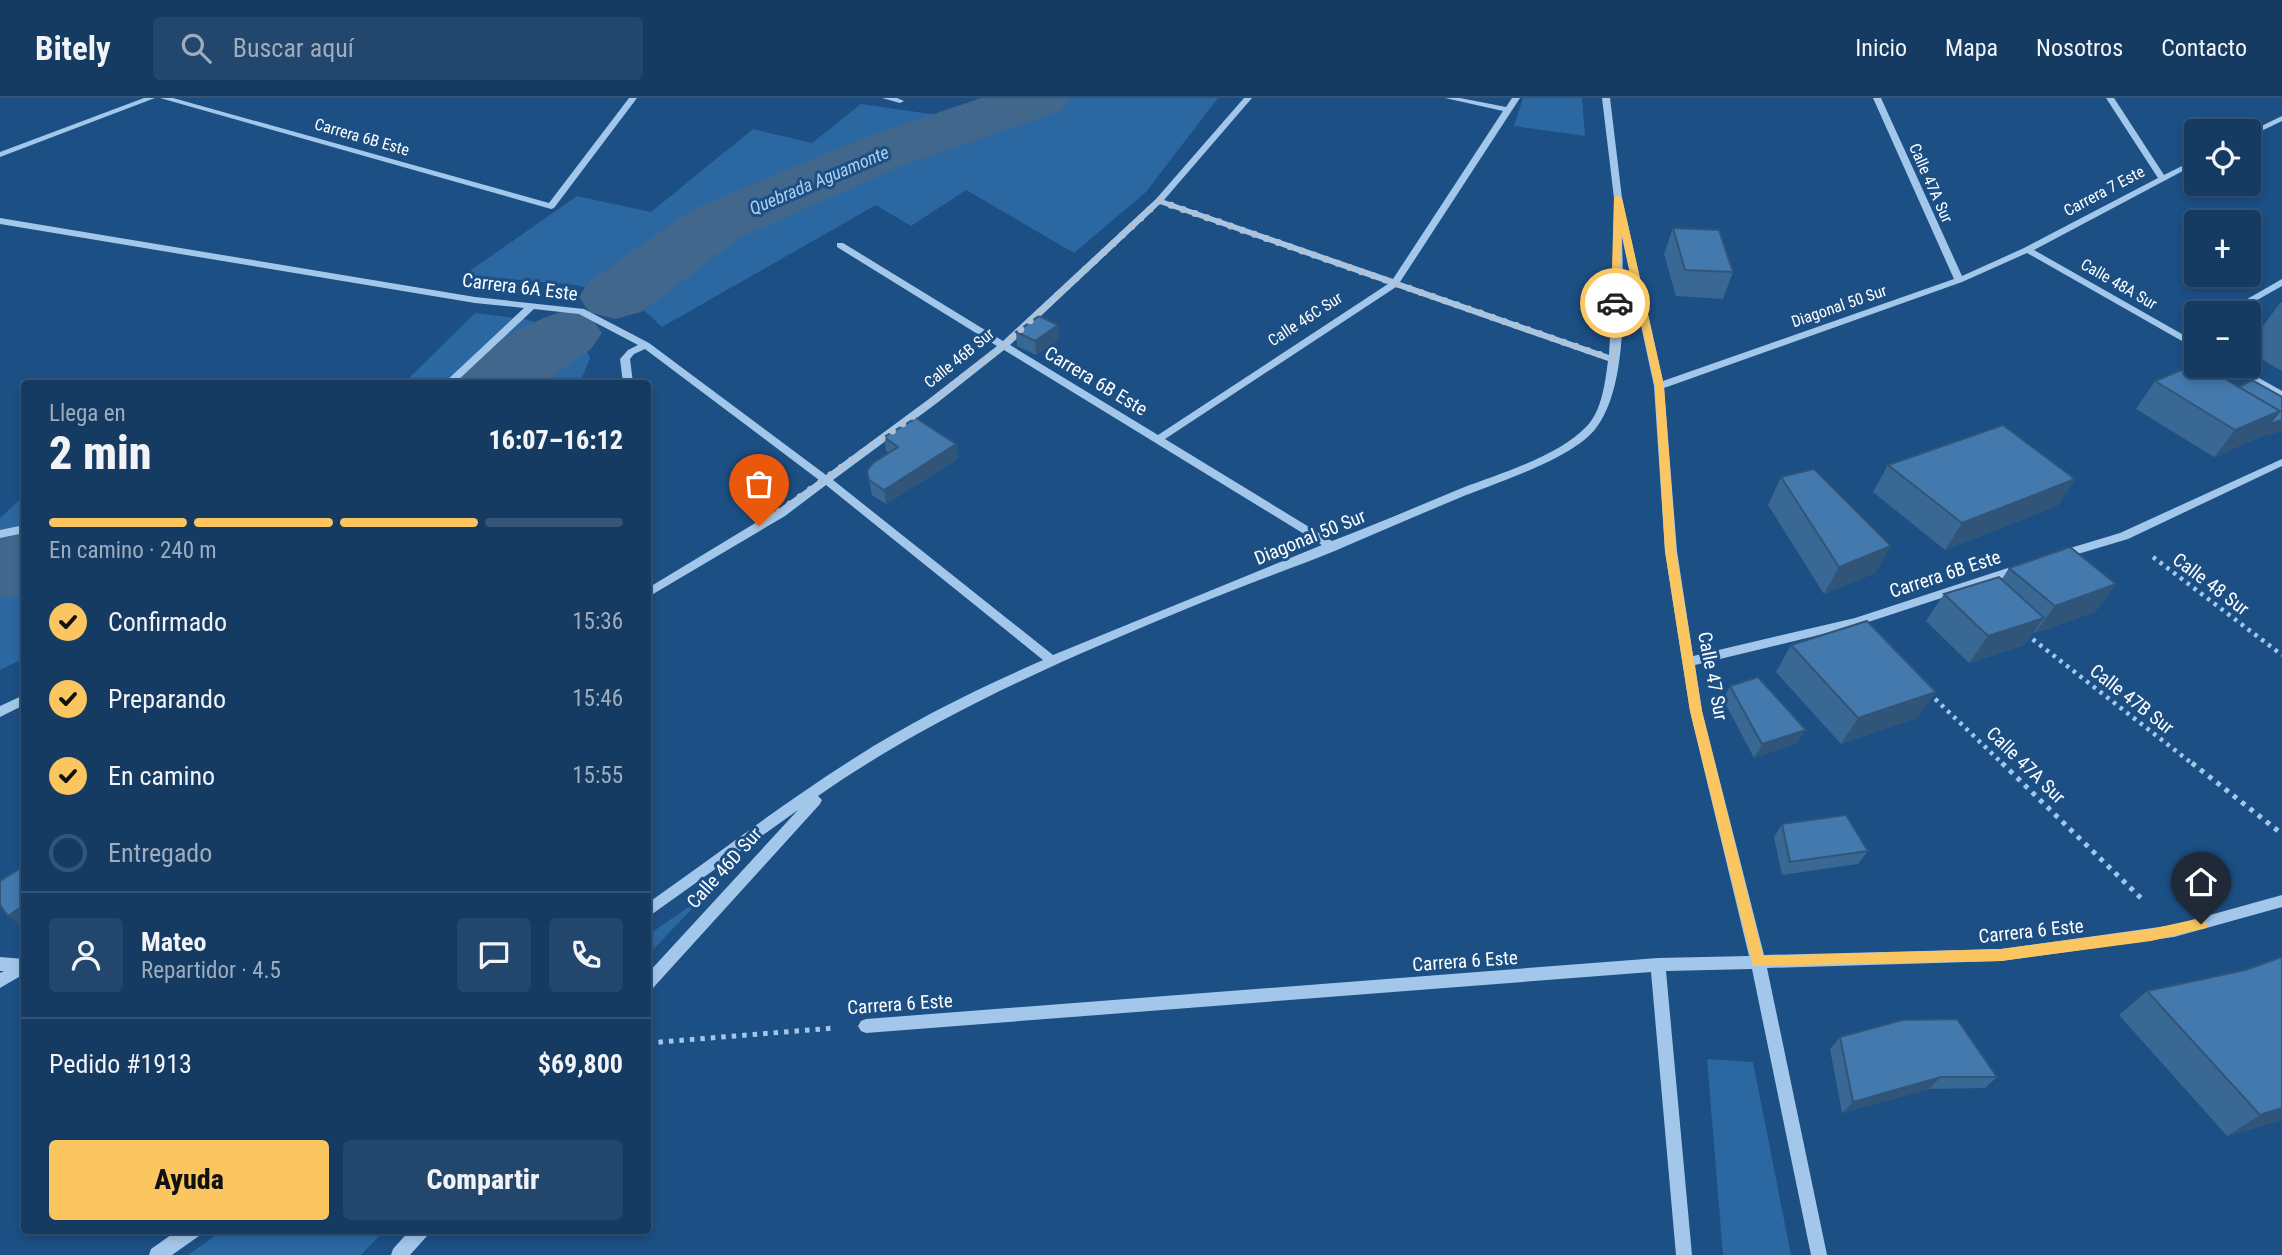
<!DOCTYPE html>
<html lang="es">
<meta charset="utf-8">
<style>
:root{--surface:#153b63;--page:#22466c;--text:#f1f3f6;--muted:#9dadbe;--line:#345578;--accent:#fbc560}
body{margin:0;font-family:"Roboto Condensed",sans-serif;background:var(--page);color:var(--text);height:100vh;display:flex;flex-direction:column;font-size:26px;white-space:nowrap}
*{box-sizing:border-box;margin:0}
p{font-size:23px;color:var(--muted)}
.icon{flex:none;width:38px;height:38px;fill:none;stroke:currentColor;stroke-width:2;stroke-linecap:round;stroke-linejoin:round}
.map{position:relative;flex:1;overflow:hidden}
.sheet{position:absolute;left:21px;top:282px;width:630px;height:854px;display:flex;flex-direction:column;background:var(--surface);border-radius:7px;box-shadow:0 4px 10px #0003,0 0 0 2px var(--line)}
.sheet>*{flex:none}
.fabs{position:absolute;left:2184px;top:21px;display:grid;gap:14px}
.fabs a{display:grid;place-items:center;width:77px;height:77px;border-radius:7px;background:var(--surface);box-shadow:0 4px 10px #0003,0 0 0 2px var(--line);font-size:35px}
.pin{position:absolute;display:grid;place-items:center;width:60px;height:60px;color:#fff;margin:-72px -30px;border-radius:50% 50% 50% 0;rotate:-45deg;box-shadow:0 0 7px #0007}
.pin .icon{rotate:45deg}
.courier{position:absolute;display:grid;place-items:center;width:70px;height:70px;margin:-35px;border:5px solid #fbc560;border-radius:50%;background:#fff;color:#222;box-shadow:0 2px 9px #0007}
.summary em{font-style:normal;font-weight:800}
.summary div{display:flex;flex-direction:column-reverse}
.summary{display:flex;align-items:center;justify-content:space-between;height:119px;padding:0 28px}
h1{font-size:46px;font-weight:800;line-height:52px}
.bar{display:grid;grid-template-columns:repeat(4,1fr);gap:10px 7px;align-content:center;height:84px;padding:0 28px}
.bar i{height:9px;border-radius:5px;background:var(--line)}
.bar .selected{background:var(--accent)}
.bar p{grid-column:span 4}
.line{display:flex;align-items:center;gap:18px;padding:0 28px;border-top:2px solid var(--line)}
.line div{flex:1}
.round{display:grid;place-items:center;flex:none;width:74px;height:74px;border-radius:7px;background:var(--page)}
ol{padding:0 28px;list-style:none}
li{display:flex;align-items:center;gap:21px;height:77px}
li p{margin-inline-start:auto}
li .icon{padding:7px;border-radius:50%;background:var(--accent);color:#111;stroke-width:4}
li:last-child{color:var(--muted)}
li i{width:38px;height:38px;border:4px solid var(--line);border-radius:50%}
.action{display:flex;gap:14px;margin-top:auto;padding:14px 28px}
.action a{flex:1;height:80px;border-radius:7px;background:var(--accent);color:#111;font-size:28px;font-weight:800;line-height:80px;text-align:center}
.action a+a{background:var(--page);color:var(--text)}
header{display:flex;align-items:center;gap:42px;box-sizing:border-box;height:98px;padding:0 35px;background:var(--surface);border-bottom:2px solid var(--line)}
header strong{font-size:33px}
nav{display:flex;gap:38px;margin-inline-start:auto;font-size:24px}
.search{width:490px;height:63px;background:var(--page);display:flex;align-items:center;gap:18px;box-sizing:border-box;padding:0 24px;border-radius:7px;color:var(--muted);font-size:26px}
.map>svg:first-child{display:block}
</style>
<header>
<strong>Bitely</strong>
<div class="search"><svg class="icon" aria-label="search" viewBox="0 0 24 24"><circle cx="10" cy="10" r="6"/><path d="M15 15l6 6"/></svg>Buscar aquí</div>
<nav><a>Inicio</a><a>Mapa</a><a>Nosotros</a><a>Contacto</a></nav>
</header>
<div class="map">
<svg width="2282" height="1157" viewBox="0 0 2282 1157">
<rect width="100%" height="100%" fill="#1c4f84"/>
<g fill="#2b67a1">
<polygon points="1003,0 1218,0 1146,94 1074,155 966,92 911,128 876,107 662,229 634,203 576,187 464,177 577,98 651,114 753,31 812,45 861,6 959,20 990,9"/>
<polygon points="1523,0 1582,0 1585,38 1514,28"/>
<polygon points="475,215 524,221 578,236 590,260 580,285 404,285"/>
<polygon points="24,398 24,560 0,572 0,420"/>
<polygon points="703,799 648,857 648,837"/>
<polygon points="1707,961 1753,964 1791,1157 1723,1157"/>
<polygon points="223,1132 385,1132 361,1157 188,1157"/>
</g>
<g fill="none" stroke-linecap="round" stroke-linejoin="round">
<g fill="#42678d" fill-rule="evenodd">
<polygon points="981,0 1070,0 1061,13 907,66 739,140 641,214 615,221 589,214 579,199 589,184 691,112 863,40"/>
<path d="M565 213 591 219 602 235 591 251 544 285H455C477 253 528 222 565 213Z"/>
<polygon points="24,435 24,497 0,500 0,438"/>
</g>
<g stroke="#a3c7ea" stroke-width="4.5" stroke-dasharray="3.5 5" stroke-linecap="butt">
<polyline points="2153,459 2282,557"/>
<polyline points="2026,536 2194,667"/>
<polyline points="1929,595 2004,667"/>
</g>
<g stroke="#a3c7ea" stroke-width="5" stroke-dasharray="4.5 6" stroke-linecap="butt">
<polyline points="2002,665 2144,803"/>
<polyline points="2192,665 2282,736"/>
<polyline points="648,945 834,930"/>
</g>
<g fill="#a3c7ea" fill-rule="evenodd">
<polygon points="144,0 155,0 0,59 0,54"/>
<polygon points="160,0 173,0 549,105 629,0 637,0 554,110 551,111"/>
<polygon points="882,0 897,0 904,3 900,5"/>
<path d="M1244 0H1252L1164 102 1393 181 1503 13 1445 0H1460L1506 9 1512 0H1520L1400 184 1609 257 1613 186 1614 100 1602 0H1610L1622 100 1663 283 1954 181 1873 0H1881L1962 178 2024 150 2158 80 2106 0H2114L2164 77 2196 61V66L2034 152 2196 244V251L2027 155 1962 184 1664 290 1677 453 1693 558 1855 520 2020 466 2026 470 2024 473 1856 528 1695 567 1702 613 1764 857 2001 851 2174 827 2282 797V809L2174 839 2001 863 1767 870 1827 1157H1811L1752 871 1666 873 1692 1157H1676L1651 874 866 935 861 933 858 928 861 923 866 921 1658 860 1749 858 1690 613 1665 453 1654 288 1622 139C1623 193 1629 287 1596 330 1573 361 1495 385 1459 400 1418 417 1377 435 1337 452 1293 470 1247 486 1203 504 1069 559 937 615 818 698L822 702 820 706 653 890 648 892V875L798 712 648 819V805C716 757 782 706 853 661 913 622 977 591 1043 562L826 387 785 418 648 499V490L777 412 819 382 645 251 634 256 630 261 633 285H623L620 261 628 252 638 247 579 216 534 211 455 285H444L524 210 475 205 0 126V120L475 199 584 211 649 245 826 377 929 301 997 248 837 149V145H843L1003 243 1156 101ZM1160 106 1388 186 1158 337 1010 247ZM1396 189 1608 263C1605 285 1602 312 1587 328 1559 358 1499 376 1462 390 1419 408 1376 426 1332 443L1165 341ZM1004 252 1322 447 1053 557 833 382 937 305Z"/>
<polygon points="2282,18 2282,23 2249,39 2249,34"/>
<polygon points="2282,181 2282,188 2234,215 2223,215"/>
<polygon points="2226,268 2238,268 2282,293 2282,300"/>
<polygon points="2282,361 2282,368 2128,441 2061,461 2055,457 2057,454 2120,435"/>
<polygon points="24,427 24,435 0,440 0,432"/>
<polygon points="24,597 24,607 0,619 0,608"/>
<polygon points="0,859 24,861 24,876 0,890 0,875 4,873 0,873"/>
<polygon points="178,1132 201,1132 199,1138 172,1157 149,1157 151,1151"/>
<polygon points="410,1132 429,1132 427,1138 410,1157 391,1157 393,1151"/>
</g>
</g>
<g fill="#3a6895">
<polygon points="1673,130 1733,174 1723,201 1676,198 1664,156"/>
<polygon points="2282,204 2282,273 2249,254 2249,247 2280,205"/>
<polygon points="1058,227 1059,241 1036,257 1017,248 1016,234"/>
<polygon points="2155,283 2258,340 2214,359 2136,311"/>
<polygon points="884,339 956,346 958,361 886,406 872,397 867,373 889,355 886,353"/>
<polygon points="1888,367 2075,381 2057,408 1945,452 1873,394"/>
<polygon points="1781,379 1875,475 1824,496 1768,407"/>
<polygon points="2009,470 2116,486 2095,514 2035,535 2034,534 2024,547 1969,565 1926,523 1944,496 2002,481"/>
<polygon points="1791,547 1917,620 1841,646 1776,574"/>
<polygon points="1730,588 1798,645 1754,660 1723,601"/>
<polygon points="1782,726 1868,753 1858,766 1782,777 1774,739"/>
<polygon points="2147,893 2282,1022 2227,1038 2119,917"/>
<polygon points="1840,939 1997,979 1985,990 1929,991 1842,1015 1830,951"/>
</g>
<g fill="#305579">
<polygon points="1058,227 1059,241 1036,257 1035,243"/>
<polygon points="2280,313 2282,322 2282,333 2258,340 2214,359 2235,332"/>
<polygon points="956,346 958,361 886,406 884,392"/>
<polygon points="2075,381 2057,408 1945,452 1962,425"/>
<polygon points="1891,448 1875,475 1824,496 1839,469"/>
<polygon points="2116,486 2095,514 2035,535 2055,508"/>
<polygon points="2044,520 2024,547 1969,565 1988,538"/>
<polygon points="1936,594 1917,620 1841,646 1858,620"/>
<polygon points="1806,632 1798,645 1754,660 1762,646"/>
<polygon points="24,807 24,830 8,818"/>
<polygon points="1941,979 1929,991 1842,1015 1853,1004"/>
<polygon points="2282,1010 2282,1022 2227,1038 2260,1017"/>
</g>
<g fill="#4479ad" stroke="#305579" stroke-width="2">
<polygon points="1673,130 1719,132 1733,174 1685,172"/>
<polygon points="1039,218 1058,227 1035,243 1016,234"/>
<polygon points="2196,266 2196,268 2203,268 2280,313 2235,332 2155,283"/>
<polygon points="2252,282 2282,299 2282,322 2269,326 2280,313 2239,289"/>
<polygon points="916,320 956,346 884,392 869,382 867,373 873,365 898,349 884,339"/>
<polygon points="2003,327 2075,381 1962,425 1888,367"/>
<polygon points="1814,371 1891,448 1839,469 1781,379"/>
<polygon points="2070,449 2116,486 2055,508 2009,470"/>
<polygon points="1999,479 2044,520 1988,538 1944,496"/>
<polygon points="1867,523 1936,594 1858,620 1791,547"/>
<polygon points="1758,579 1806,632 1762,646 1730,588"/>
<polygon points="1846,717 1868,753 1790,764 1782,726"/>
<polygon points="24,768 24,807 8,818 0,807 0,783"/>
<polygon points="2282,859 2282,1010 2260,1017 2147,893 2245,872"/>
<polygon points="1957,921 1997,979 1941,979 1853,1004 1840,939 1902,922"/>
</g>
<polygon fill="#fbc560" points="1618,97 1622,100 1664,288 1676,453 1702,613 1763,858 2001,851 2151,831 2201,820 2208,826 2206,830 2151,843 2001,863 1753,868 1690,613 1665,453 1655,288 1621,133 1620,205 1615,207 1611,205 1614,100"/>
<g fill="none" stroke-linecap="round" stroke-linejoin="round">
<polyline stroke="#b0c1d4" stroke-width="7" stroke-dasharray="0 12.6" points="759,428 912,319 1004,247 1159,103 1615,262 1615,205"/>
</g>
<g text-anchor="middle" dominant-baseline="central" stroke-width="6" stroke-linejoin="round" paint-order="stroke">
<g font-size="16" fill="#fff" stroke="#1c4f84">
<text transform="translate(362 39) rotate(16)">Carrera 6B Este</text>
<text transform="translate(1931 85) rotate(66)">Calle 47A Sur</text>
<text transform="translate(2104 93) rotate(-28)">Carrera 7 Este</text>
<text transform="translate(2119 186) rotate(30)">Calle 48A Sur</text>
<text transform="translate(1839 208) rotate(-19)">Diagonal 50 Sur</text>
<text transform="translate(1305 221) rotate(-33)">Calle 46C Sur</text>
<text transform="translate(959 260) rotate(-39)">Calle 46B Sur</text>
</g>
<g font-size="18" font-style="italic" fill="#aed1f2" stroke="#1c4f84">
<text transform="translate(819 82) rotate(-23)">Quebrada Aguamonte</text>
</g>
<g font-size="19" fill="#fff" stroke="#1c4f84">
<text transform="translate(520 189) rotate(7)">Carrera 6A Este</text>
<text transform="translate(1096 283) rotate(31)">Carrera 6B Este</text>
<text transform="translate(1310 439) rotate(-22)">Diagonal 50 Sur</text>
<text transform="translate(1945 476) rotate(-18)">Carrera 6B Este</text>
<text transform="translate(2211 486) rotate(37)">Calle 48 Sur</text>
<text transform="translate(1713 578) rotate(79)">Calle 47 Sur</text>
<text transform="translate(2132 601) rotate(38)">Calle 47B Sur</text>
<text transform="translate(2026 667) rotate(44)">Calle 47A Sur</text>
<text transform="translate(724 770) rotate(-48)">Calle 46D Sur</text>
<text transform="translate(2031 833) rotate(-6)">Carrera 6 Este</text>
<text transform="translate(1465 863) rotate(-4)">Carrera 6 Este</text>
<text transform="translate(900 906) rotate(-4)">Carrera 6 Este</text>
</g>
</g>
</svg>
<div class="fabs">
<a><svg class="icon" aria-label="locate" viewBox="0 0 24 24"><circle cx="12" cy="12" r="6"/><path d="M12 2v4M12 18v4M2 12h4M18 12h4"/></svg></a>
<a>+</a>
<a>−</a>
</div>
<div class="pin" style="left:759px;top:428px;background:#ea580c"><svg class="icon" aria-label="bag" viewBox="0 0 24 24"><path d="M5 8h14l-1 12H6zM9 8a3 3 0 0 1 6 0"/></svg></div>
<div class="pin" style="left:2201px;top:826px;background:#1f2937"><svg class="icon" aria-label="home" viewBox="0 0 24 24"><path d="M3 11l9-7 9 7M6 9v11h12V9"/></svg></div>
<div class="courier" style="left:1615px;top:205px"><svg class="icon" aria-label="car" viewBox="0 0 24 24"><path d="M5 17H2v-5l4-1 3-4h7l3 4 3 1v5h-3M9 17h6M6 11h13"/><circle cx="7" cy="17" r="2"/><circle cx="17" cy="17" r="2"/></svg></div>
<section class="sheet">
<div class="summary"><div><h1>2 min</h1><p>Llega en</p></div><em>16:07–16:12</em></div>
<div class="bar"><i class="selected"></i><i class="selected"></i><i class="selected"></i><i></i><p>En camino · 240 m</p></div>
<ol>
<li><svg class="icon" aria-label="check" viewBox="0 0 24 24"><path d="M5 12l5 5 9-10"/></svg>Confirmado<p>15:36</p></li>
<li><svg class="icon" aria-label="check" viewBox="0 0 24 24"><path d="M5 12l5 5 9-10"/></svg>Preparando<p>15:46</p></li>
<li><svg class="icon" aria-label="check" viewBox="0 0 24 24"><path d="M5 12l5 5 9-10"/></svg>En camino<p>15:55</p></li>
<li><i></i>Entregado</li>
</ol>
<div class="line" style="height:126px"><a class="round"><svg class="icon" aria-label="person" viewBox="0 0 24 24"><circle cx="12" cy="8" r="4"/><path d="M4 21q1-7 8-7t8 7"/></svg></a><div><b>Mateo</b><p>Repartidor · 4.5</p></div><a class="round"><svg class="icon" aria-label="chat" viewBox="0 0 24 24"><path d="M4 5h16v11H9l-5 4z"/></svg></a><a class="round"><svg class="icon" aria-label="phone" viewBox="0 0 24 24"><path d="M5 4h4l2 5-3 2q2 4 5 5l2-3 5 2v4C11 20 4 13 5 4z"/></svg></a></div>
<div class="line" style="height:91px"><div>Pedido #1913</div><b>$69,800</b></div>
<div class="action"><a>Ayuda</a><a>Compartir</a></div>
</section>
</div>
